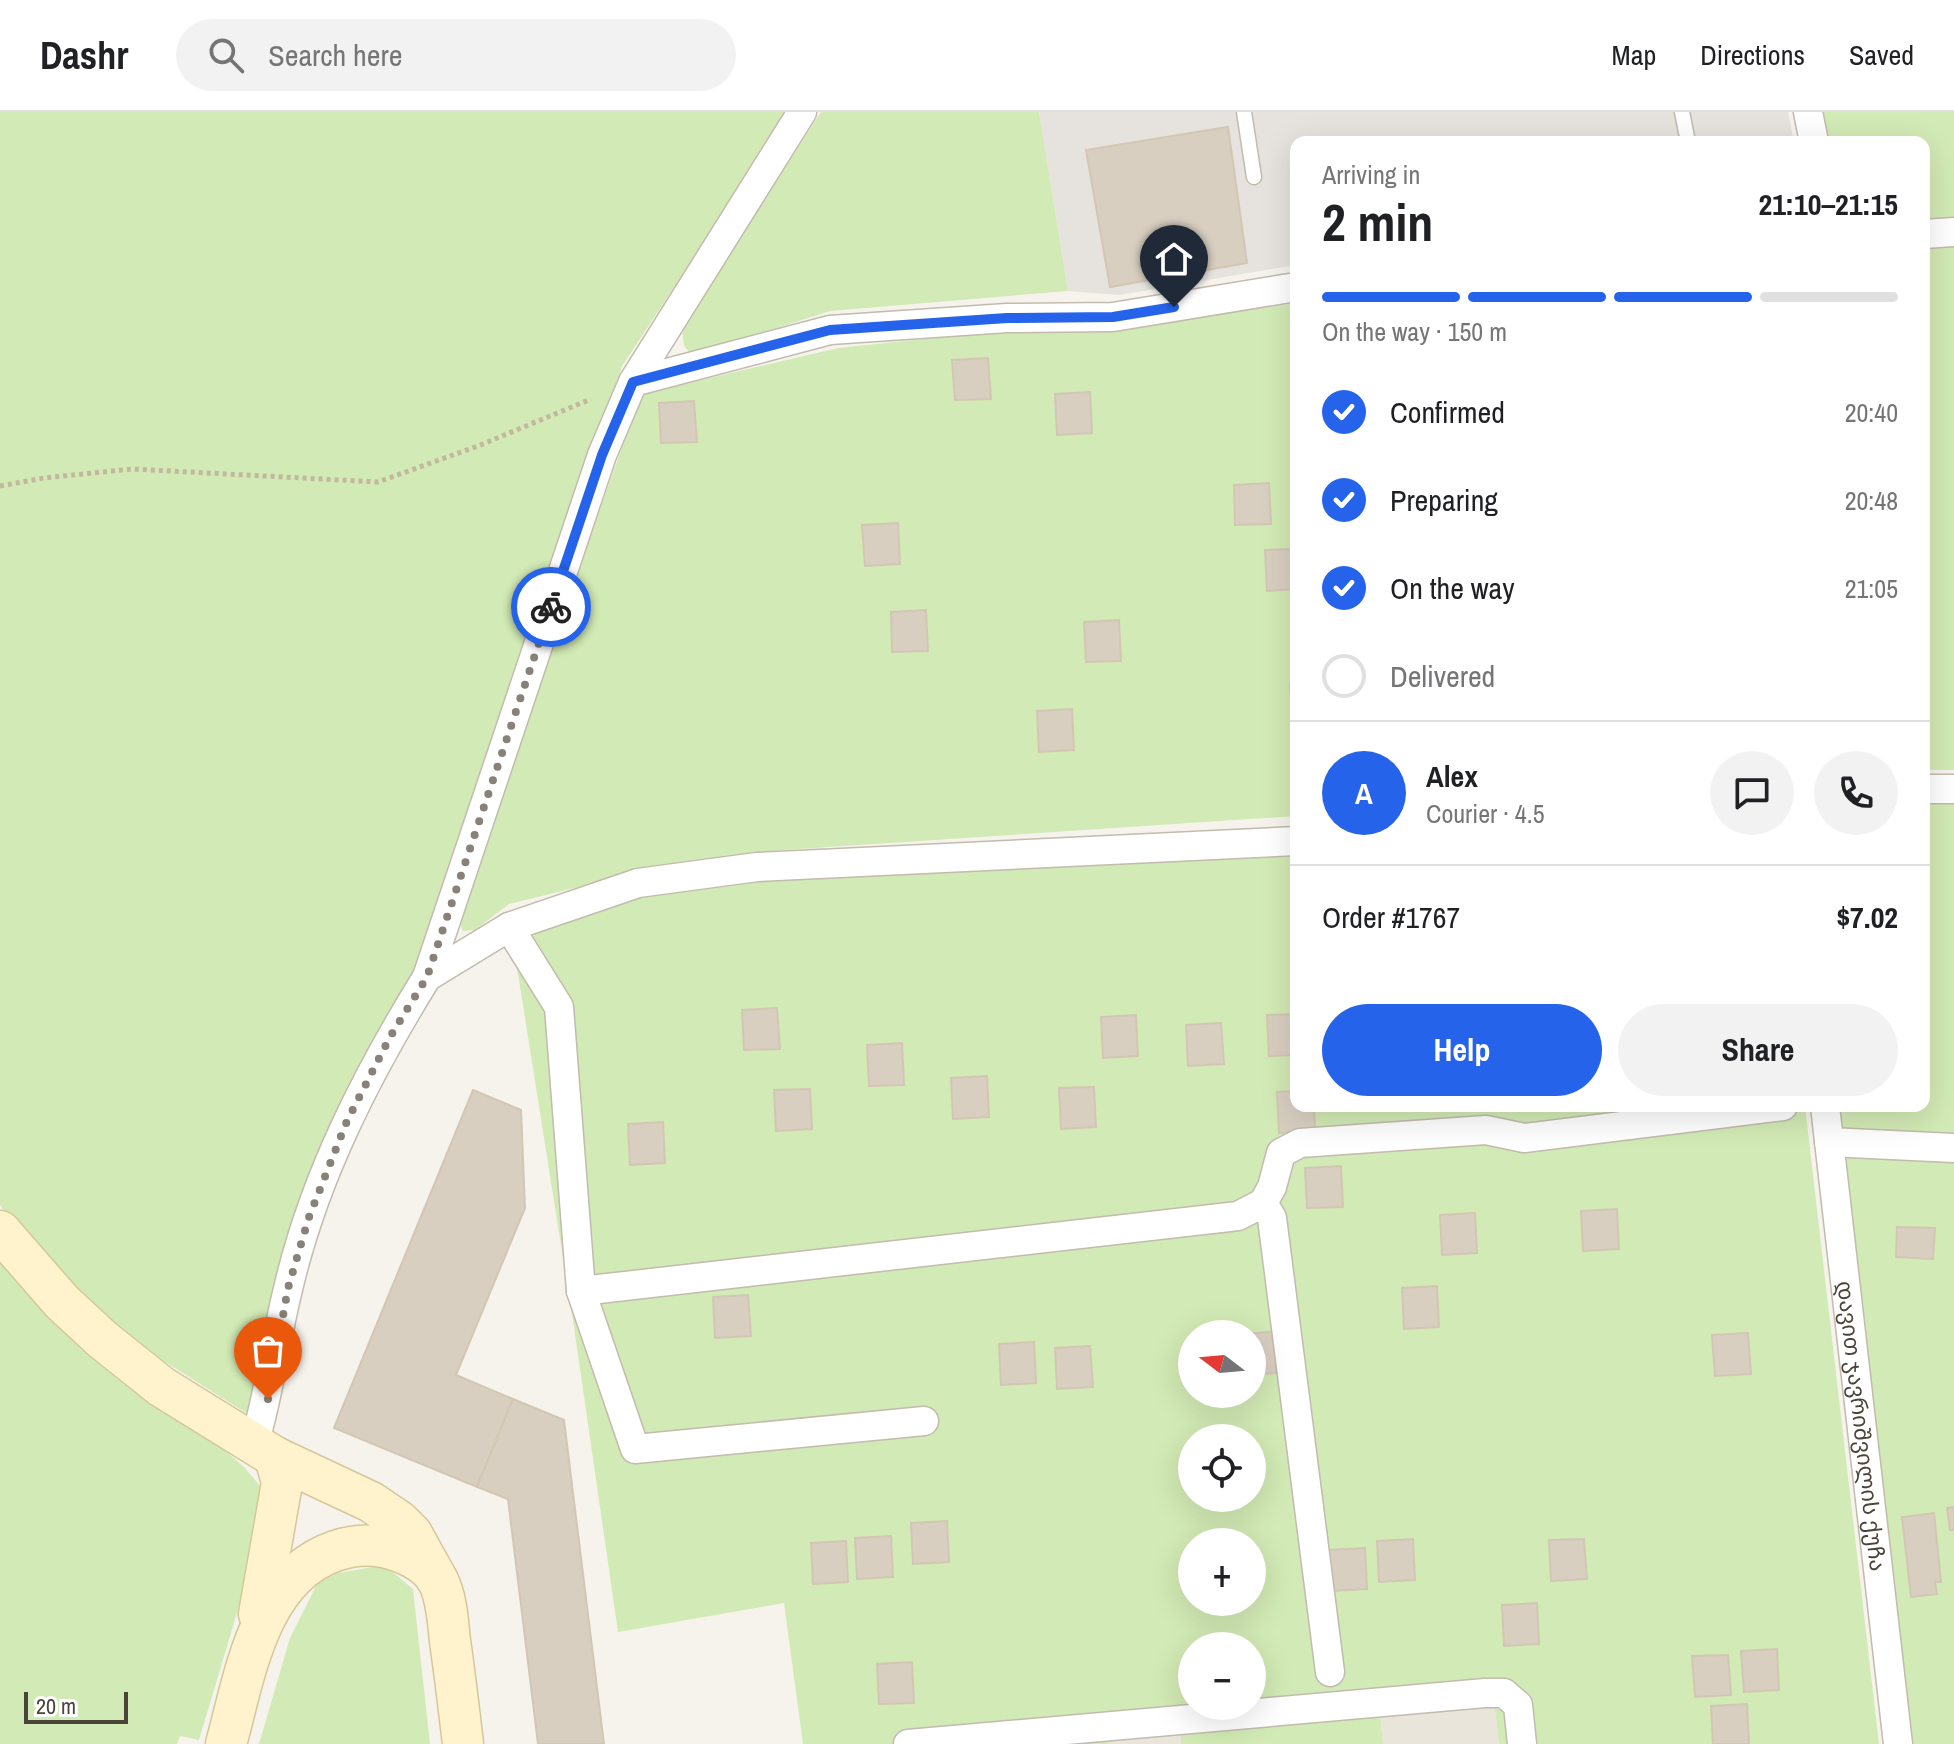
<!DOCTYPE html>
<meta charset="utf-8">
<style>
:root{--surface:#fff;--page:#f2f2f2;--text:#202124;--muted:#757577;--line:#e0e0e0;--accent:#2563eb}
body{margin:0;font-family:"Archivo Narrow","Noto Sans Georgian",sans-serif;background:var(--page);color:var(--text);height:100vh;display:flex;flex-direction:column;font-size:30px;white-space:nowrap}
*{box-sizing:border-box;margin:0}
p{font-size:26px;color:var(--muted)}
.icon{flex:none;width:44px;height:44px;fill:none;stroke:currentColor;stroke-width:2;stroke-linecap:round;stroke-linejoin:round}
.map{position:relative;flex:1;overflow:hidden}
.sheet{position:absolute;left:1290px;top:24px;width:640px;height:976px;display:flex;flex-direction:column;background:var(--surface);border-radius:16px;box-shadow:0 8px 32px #0002}
.sheet>*{flex:none}
.needle{width:52px;rotate:286deg}
.controls{position:absolute;left:1178px;top:1208px;display:grid;gap:16px}
.controls a{display:grid;place-items:center;width:88px;height:88px;border-radius:50%;background:var(--surface);box-shadow:0 8px 32px #0002;font-size:40px}
.scale{position:absolute;left:24px;bottom:20px;width:104px;box-sizing:border-box;padding-left:8px;border:4px solid #4b4439;border-top:0;font-size:22px;line-height:28px;white-space:nowrap;color:#4b4439;-webkit-text-stroke:6px #fff;paint-order:stroke}
.pin{position:absolute;display:grid;place-items:center;width:68px;height:68px;color:#fff;margin:-82px -34px;border-radius:50% 50% 50% 0;rotate:-45deg;box-shadow:0 0 8px #0007}
.pin .icon{rotate:45deg}
.courier{position:absolute;display:grid;place-items:center;width:80px;height:80px;margin:-40px;border:6px solid #2563eb;border-radius:50%;background:#fff;color:#222;box-shadow:0 2px 10px #0007}
.headline em{font-style:normal;font-weight:800}
.headline div{display:flex;flex-direction:column-reverse}
.headline{display:flex;align-items:center;justify-content:space-between;height:136px;padding:0 32px}
h1{font-size:52px;font-weight:800;line-height:60px}
.bar{display:grid;grid-template-columns:repeat(4,1fr);gap:12px 8px;align-content:center;height:96px;padding:0 32px}
.bar i{height:10px;border-radius:6px;background:var(--line)}
.bar .active{background:var(--accent)}
.bar p{grid-column:span 4}
.line{display:flex;align-items:center;gap:20px;padding:0 32px;border-top:2px solid var(--line)}
.line div{flex:1}
.round{display:grid;place-items:center;flex:none;width:84px;height:84px;border-radius:42px;background:var(--page)}
ol{padding:0 32px;list-style:none}
li{display:flex;align-items:center;gap:24px;height:88px}
li p{margin-inline-start:auto}
li .icon{padding:8px;border-radius:50%;background:var(--accent);color:#fff;stroke-width:4}
li:last-child{color:var(--muted)}
li i{width:44px;height:44px;border:4px solid var(--line);border-radius:50%}
.primary-button{display:flex;gap:16px;margin-top:auto;padding:16px 32px}
.primary-button a{flex:1;height:92px;border-radius:48px;background:var(--accent);color:#fff;font-size:32px;font-weight:800;line-height:92px;text-align:center}
.primary-button a+a{background:var(--page);color:var(--text)}
header{display:flex;align-items:center;gap:48px;box-sizing:border-box;height:112px;padding:0 40px;background:var(--surface);border-bottom:2px solid var(--line)}
header strong{font-size:38px}
nav{display:flex;gap:44px;margin-inline-start:auto;font-size:28px}
.search{width:560px;height:72px;background:var(--page);display:flex;align-items:center;gap:20px;box-sizing:border-box;padding:0 28px;border-radius:44px;color:var(--muted);font-size:30px}
.map>svg:first-child{display:block}
</style>
<header>
<strong>Dashr</strong>
<div class="search"><svg class="icon" aria-label="search" viewBox="0 0 24 24"><circle cx="10" cy="10" r="6"/><path d="M15 15l6 6"/></svg>Search here</div>
<nav><a>Map</a><a>Directions</a><a>Saved</a></nav>
</header>
<div class="map">
<svg width="1954" height="1632" viewBox="0 0 1954 1632">
<rect width="100%" height="100%" fill="#f6f3ec"/>
<g fill="#eae5da">
<polygon points="1494,1588 1499,1632 1383,1632 1380,1600"/>
<rect x="1108" y="1621" width="73" height="11"/>
</g>
<polygon fill="#e6e2dd" points="1039,0 1788,0 1794,30 1296,30 1296,153 1119,183 1068,179"/>
<g fill="#d2eab5" fill-rule="evenodd">
<polygon points="0,0 790,0 622,254 429,834 370,932 307,1078 254,1306 126,1225 20,1122 0,1093"/>
<polygon points="821,0 1039,0 1068,179 830,199 692,243 684,234 682,216"/>
<polygon points="1823,0 1954,0 1954,658 1924,658 1924,30 1829,30"/>
<polygon points="1296,191 1296,704 784,738 668,753 509,792 475,818 463,819 456,803 641,282 838,236 990,220 1105,220"/>
<polygon points="1924,686 1954,686 1954,1632 1910,1632 1838,994 1924,994"/>
<path d="M1296 741V994H1805L1879 1632H1499L1494 1589 1380 1601 1383 1632H1181V1621L1108 1622V1632H803L784 1491 618 1520 574 1215 512 824 638 784 742 771ZM1192 1222H1252V1282H1192ZM1192 1326H1252V1386H1192ZM1192 1430H1252V1490H1192ZM1192 1534H1252V1594H1192Z"/>
<polygon points="0,1145 244,1355 261,1375 262,1417 199,1628 180,1624 177,1632 0,1632"/>
<polygon points="384,1453 413,1477 430,1632 259,1632 290,1526 321,1464"/>
</g>
<g fill="#d8cfc1" stroke="#d3c7b4" stroke-width="2">
<polygon points="1228,15 1247,151 1110,175 1086,38"/>
<polygon points="988,246 991,287 955,288 952,248"/>
<polygon points="1090,280 1092,321 1057,323 1055,282"/>
<polygon points="694,289 697,330 661,331 659,291"/>
<polygon points="1269,371 1271,412 1235,413 1234,373"/>
<polygon points="898,411 900,452 865,454 862,413"/>
<polygon points="1296,437 1296,477 1267,479 1265,438"/>
<polygon points="926,498 928,539 892,540 891,500"/>
<polygon points="1119,508 1121,549 1086,550 1084,510"/>
<polygon points="1290,572 1296,572 1296,613 1293,613"/>
<polygon points="1072,597 1074,638 1039,640 1037,599"/>
<polygon points="777,896 780,937 744,938 742,898"/>
<polygon points="1296,902 1296,943 1269,944 1267,903"/>
<polygon points="1136,903 1138,944 1103,946 1101,905"/>
<polygon points="1221,911 1224,952 1188,954 1186,913"/>
<polygon points="902,931 904,973 869,974 867,933"/>
<polygon points="987,964 989,1005 953,1007 951,966"/>
<polygon points="1094,975 1096,1015 1061,1017 1059,976"/>
<polygon points="810,977 812,1017 776,1019 774,978"/>
<polygon points="473,978 521,998 525,1096 456,1263 513,1287 477,1375 334,1316"/>
<polygon points="1296,979 1296,994 1314,994 1315,1019 1279,1021 1277,980"/>
<polygon points="663,1010 665,1051 630,1053 628,1012"/>
<polygon points="1341,1054 1343,1095 1307,1096 1305,1056"/>
<polygon points="1617,1097 1619,1137 1583,1139 1581,1099"/>
<polygon points="1475,1101 1477,1141 1442,1143 1440,1103"/>
<polygon points="1897,1115 1935,1116 1933,1147 1896,1145"/>
<polygon points="1437,1174 1439,1215 1404,1217 1402,1176"/>
<polygon points="748,1183 751,1224 715,1226 713,1185"/>
<polygon points="1274,1220 1276,1261 1252,1263 1252,1222 1239,1222"/>
<polygon points="1748,1221 1751,1262 1715,1264 1712,1223"/>
<polygon points="1034,1230 1036,1271 1001,1273 999,1232"/>
<polygon points="1090,1234 1093,1275 1057,1277 1055,1236"/>
<polygon points="513,1287 564,1308 604,1632 538,1632 508,1387 477,1375"/>
<polygon points="1954,1395 1954,1418 1950,1418 1947,1396"/>
<polygon points="1934,1401 1941,1470 1935,1470 1937,1482 1911,1485 1902,1405"/>
<polygon points="947,1409 949,1450 913,1452 911,1411"/>
<polygon points="891,1424 893,1465 857,1467 855,1426"/>
<polygon points="1413,1427 1415,1468 1379,1470 1377,1429"/>
<polygon points="1584,1427 1587,1467 1551,1469 1549,1428"/>
<polygon points="846,1429 848,1470 813,1472 811,1431"/>
<polygon points="1365,1436 1367,1477 1331,1479 1329,1438"/>
<polygon points="1537,1491 1539,1532 1504,1534 1502,1493"/>
<polygon points="1777,1537 1779,1578 1744,1580 1741,1539"/>
<polygon points="1728,1543 1731,1583 1695,1585 1692,1544"/>
<polygon points="912,1550 914,1591 879,1592 877,1552"/>
<polygon points="1747,1592 1749,1632 1713,1632 1711,1594"/>
</g>
<g fill="none" stroke-linecap="round" stroke-linejoin="round">
<defs>
<g id="lane">
<polyline points="1244,0 1254,65"/>
<polyline points="1682,0 1688,30"/>
</g>
<g id="street">
<polyline points="1808,0 1814,30"/>
<polyline points="1924,122 1954,120"/>
<polyline points="633,270 830,218 1007,206 1113,205 1296,175"/>
<polyline points="1924,677 1954,677"/>
<polyline points="509,815 559,895 581,1179 635,1337 924,1309"/>
<polyline points="427,865 509,815 638,771 757,755 1296,729"/>
<path id="s1" d="M1825 994 1898 1632"/>
<polyline points="1829,1030 1954,1036"/>
<polyline points="1263,1091 1272,1106 1330,1560"/>
<polyline points="581,1179 1238,1104 1263,1091 1272,1075 1281,1041 1300,1031 1486,1018 1524,1026 1783,994"/>
<path d="M254 1332C270 1279 275 1229 288 1177 314 1065 367 962 427 865L602 343 633 270 802 0"/>
<polyline points="908,1632 1485,1581 1504,1581 1518,1593 1522,1632"/>
</g>
<g id="secondary">
<polyline points="0,1119 62,1190 103,1228 162,1275 275,1345 371,1390 399,1409 412,1422 438,1469"/>
<polyline points="259,1502 282,1371 275,1345"/>
<path d="M226 1632C245 1564 258 1466 335 1439 350 1434 367 1432 383 1435 402 1439 428 1450 438 1469 447 1486 448 1511 450 1529 455 1563 459 1598 463 1632"/>
</g>
</defs>
<use href="#lane" stroke="#c2bbae" stroke-width="17"/>
<use href="#street" stroke="#c2bbae" stroke-width="31"/>
<use href="#secondary" stroke="#d6c79b" stroke-width="43"/>
<polyline stroke="#c4b79f" stroke-width="5" stroke-dasharray="4 4" stroke-linecap="butt" points="0,374 44,366 132,357 378,370 478,334 591,287"/>
<use href="#lane" stroke="#fff" stroke-width="14"/>
<use href="#street" stroke="#fff" stroke-width="28"/>
<use href="#secondary" stroke="#fff3cd" stroke-width="40"/>
</g>
<g fill="none" stroke-linecap="round" stroke-linejoin="round">
<polyline stroke="#878178" stroke-width="8" stroke-dasharray="0 14.4" points="268,1287 288,1176 309,1105 347,1009 390,925 427,865 551,495"/>
<polyline stroke="#2563eb" stroke-width="10" points="551,495 602,343 633,270 830,218 1007,206 1113,205 1174,195"/>
</g>
<g text-anchor="middle" dominant-baseline="central" stroke-width="6" stroke-linejoin="round" paint-order="stroke">
<g font-size="22" fill="#4b4439" stroke="#fff">
<text stroke="none"><textPath href="#s1" startOffset="322">დავით ჯავრიშვილის ქუჩა</textPath></text>
</g>
</g>
</svg>
<div class="controls">
<a><svg class="needle" viewBox="-14 -14 28 28"><path d="M0-13l5 13h-10z" fill="#e53935"/><path d="M0 13l5-13h-10z" fill="#757577"/></svg></a>
<a><svg class="icon" aria-label="locate" viewBox="0 0 24 24"><circle cx="12" cy="12" r="6"/><path d="M12 2v4M12 18v4M2 12h4M18 12h4"/></svg></a>
<a>+</a>
<a>−</a>
</div>
<div class="scale">20 m</div>
<div class="pin" style="left:268px;top:1287px;background:#ea580c"><svg class="icon" aria-label="bag" viewBox="0 0 24 24"><path d="M5 8h14l-1 12H6zM9 8a3 3 0 0 1 6 0"/></svg></div>
<div class="pin" style="left:1174px;top:195px;background:#1f2937"><svg class="icon" aria-label="home" viewBox="0 0 24 24"><path d="M3 11l9-7 9 7M6 9v11h12V9"/></svg></div>
<div class="courier" style="left:551px;top:495px"><svg class="icon" aria-label="bike" viewBox="0 0 24 24"><circle cx="6" cy="16" r="4"/><circle cx="18" cy="16" r="4"/><path d="M6 16l4-8h5l3 8M10 8l3 8H6M13 5h3"/></svg></div>
<section class="sheet">
<div class="headline"><div><h1>2 min</h1><p>Arriving in</p></div><em>21:10–21:15</em></div>
<div class="bar"><i class="active"></i><i class="active"></i><i class="active"></i><i></i><p>On the way · 150 m</p></div>
<ol>
<li><svg class="icon" aria-label="check" viewBox="0 0 24 24"><path d="M5 12l5 5 9-10"/></svg>Confirmed<p>20:40</p></li>
<li><svg class="icon" aria-label="check" viewBox="0 0 24 24"><path d="M5 12l5 5 9-10"/></svg>Preparing<p>20:48</p></li>
<li><svg class="icon" aria-label="check" viewBox="0 0 24 24"><path d="M5 12l5 5 9-10"/></svg>On the way<p>21:05</p></li>
<li><i></i>Delivered</li>
</ol>
<div class="line" style="height:144px"><b class="round" style="background:var(--accent);color:#fff">A</b><div><b>Alex</b><p>Courier · 4.5</p></div><a class="round"><svg class="icon" aria-label="chat" viewBox="0 0 24 24"><path d="M4 5h16v11H9l-5 4z"/></svg></a><a class="round"><svg class="icon" aria-label="phone" viewBox="0 0 24 24"><path d="M5 4h4l2 5-3 2q2 4 5 5l2-3 5 2v4C11 20 4 13 5 4z"/></svg></a></div>
<div class="line" style="height:104px"><div>Order #1767</div><b>$7.02</b></div>
<div class="primary-button"><a>Help</a><a>Share</a></div>
</section>
</div>
